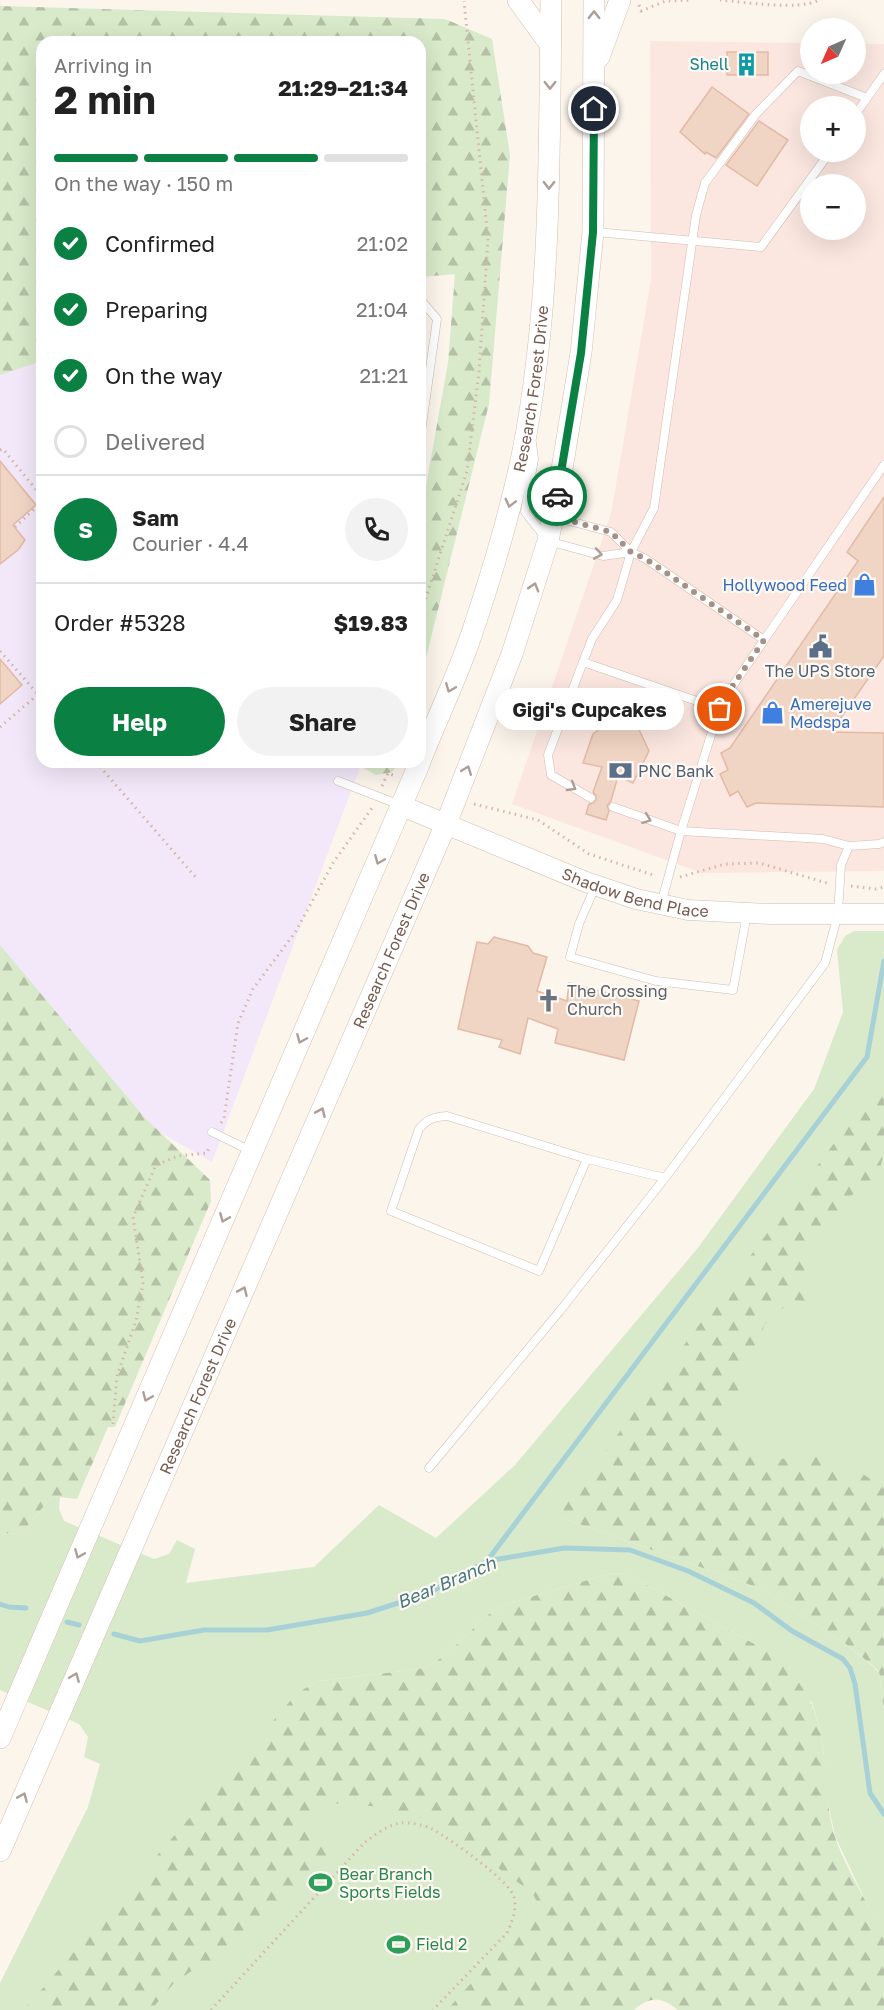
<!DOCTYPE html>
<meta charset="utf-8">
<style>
:root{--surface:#fff;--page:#f2f2f2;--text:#222;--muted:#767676;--line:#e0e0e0;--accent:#0b8043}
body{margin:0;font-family:"Golos Text",sans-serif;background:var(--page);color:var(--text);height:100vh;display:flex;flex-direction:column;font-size:22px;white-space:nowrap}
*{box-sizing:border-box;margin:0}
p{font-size:20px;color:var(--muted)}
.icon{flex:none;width:33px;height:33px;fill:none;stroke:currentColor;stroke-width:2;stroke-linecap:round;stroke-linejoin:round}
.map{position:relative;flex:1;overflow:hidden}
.drawer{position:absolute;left:36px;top:36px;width:390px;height:732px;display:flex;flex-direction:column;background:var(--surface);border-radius:18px;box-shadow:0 6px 24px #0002}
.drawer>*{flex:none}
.needle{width:39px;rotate:225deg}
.buttons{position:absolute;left:800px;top:18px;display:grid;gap:12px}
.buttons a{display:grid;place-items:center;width:66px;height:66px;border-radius:50%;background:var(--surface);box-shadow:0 6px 24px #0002;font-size:30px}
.pin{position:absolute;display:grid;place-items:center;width:51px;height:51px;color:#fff;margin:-26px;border:3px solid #fff;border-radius:50%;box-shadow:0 2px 6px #0007}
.courier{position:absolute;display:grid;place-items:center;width:60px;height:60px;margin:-30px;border:4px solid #0b8043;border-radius:50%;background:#fff;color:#222;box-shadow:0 2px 8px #0007}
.bubble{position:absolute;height:42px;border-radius:21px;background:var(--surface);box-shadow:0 6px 24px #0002;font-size:20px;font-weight:700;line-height:42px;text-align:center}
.summary em{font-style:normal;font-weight:700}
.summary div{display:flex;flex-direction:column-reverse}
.summary{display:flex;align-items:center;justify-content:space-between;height:102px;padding:0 18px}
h1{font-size:39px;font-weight:700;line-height:45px}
.bar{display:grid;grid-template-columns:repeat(4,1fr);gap:9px 6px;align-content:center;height:72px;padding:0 18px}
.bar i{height:8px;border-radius:4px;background:var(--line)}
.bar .on{background:var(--accent)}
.bar p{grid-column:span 4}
.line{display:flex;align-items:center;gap:15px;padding:0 18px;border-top:2px solid var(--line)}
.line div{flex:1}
.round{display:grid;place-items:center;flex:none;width:63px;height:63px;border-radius:32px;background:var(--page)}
ol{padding:0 18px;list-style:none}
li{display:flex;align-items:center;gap:18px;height:66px}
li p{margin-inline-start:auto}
li .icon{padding:6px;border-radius:50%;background:var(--accent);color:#fff;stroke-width:4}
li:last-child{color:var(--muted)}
li i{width:33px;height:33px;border:3px solid var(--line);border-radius:50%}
.action{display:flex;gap:12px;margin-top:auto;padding:12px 18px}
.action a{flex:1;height:69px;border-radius:36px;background:var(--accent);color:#fff;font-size:24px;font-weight:700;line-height:69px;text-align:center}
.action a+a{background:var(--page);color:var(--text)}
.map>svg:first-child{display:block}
</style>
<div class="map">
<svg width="884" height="2010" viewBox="0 0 884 2010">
<defs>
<pattern id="forest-firs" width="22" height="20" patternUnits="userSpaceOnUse" patternTransform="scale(1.5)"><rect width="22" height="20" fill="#d8eaca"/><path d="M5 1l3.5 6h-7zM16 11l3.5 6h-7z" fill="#b4c1a6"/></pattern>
</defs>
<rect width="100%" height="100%" fill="#fcf5ec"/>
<path fill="#fbe7e0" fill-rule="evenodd" d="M650 41 810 43V74H855V44H884V871L702 873 512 804 611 514 651 280ZM810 106H855V152H810ZM810 184H855V230H810Z"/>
<polygon fill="#f2e8f9" points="42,255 42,762 362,762 212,1162 140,1121 0,953 0,292"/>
<path fill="#d8eaca" d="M854 931H884V1613L557 1516 762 1589 846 1644 879 1672 884 1709V1940L835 1836 827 1798 823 1746 819 1724 812 1703 760 1647 632 1577 617 1573 598 1577 500 1606C472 1624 452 1658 420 1669L319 1681 304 1689 565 1855 523 2010H0V1983L88 1807 100 1764 84 1757 88 1737 79 1724 0 1690V1533L21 1534 52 1496 60 1497 59 1509 64 1521 154 1559 169 1554 177 1540 195 1549 186 1583 314 1567 379 1505 436 1538 515 1465 697 1249 814 1089 843 1012 837 950 845 936Z"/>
<g fill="url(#forest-firs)">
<polygon points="0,6 445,19 492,39 510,155 489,404 420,682 420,519 448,363 455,274 420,277 420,42 42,42 42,361 0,375"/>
<polygon points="352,762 400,762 392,772 376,775"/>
<polygon points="0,945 144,1117 210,1180 211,1201 115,1427 108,1427 77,1499 52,1496 21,1534 0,1533"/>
<polygon points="884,1076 884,1152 873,1197 854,1193 808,1246 808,1302 792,1300 765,1324 739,1382 738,1393 724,1405 720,1414 727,1423 769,1460 814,1456 857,1470 884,1488 884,1709 879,1671 846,1644 762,1589 557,1516"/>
<path d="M617 1573 632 1577 760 1647C796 1669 819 1705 823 1748 827 1776 826 1805 834 1834 842 1860 861 1891 873 1916 877 1924 883 1933 884 1941 884 1963 884 1988 884 2010H678C662 1997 651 1995 634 2010H447L482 1971 533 1919 538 1904 533 1894 526 1888 432 1821C409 1813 343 1796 321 1807 311 1812 309 1820 306 1830 315 1839 330 1842 332 1856L330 1859 275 1909 238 1946 224 1956 202 1964 174 1983 151 2010H24L291 1700 304 1689 319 1681 420 1669C452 1658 472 1624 500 1606L598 1577Z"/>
</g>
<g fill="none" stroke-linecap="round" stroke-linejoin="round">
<g stroke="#a7d1d7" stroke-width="5">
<polyline points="487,1561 867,1057 884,961"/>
<polyline points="0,1604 9,1607 26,1608"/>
<polyline points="67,1622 79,1625"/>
<polyline points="114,1634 140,1641 204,1630 267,1630 367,1613 429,1593 487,1561 564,1548 630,1550 688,1571 754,1603 792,1631 843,1659 850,1668 855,1684 870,1793 884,1814"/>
</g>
</g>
<g fill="#f0d4c4" stroke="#e2baa5" stroke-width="1.5">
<rect x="727" y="52" width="41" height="23"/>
<polygon points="712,87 749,114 716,158 706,152 705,154 680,132"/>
<polygon points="759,121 788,140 757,186 726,165"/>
<polygon points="0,461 36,505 13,525 25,540 18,550 0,564"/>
<polygon points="884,497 884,656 831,732 884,733 884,807 756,803 747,807 738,791 730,796 720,774 728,770 721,753 730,748 858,561 847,552"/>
<polygon points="0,659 22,685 0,704"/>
<polygon points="616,716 636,723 649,751 633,783 618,776 611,801 607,806 609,811 606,820 586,814 589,804 593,803 596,800 596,796 593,792 602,767 583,763 593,734"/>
<polygon points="494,937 528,946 533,953 547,957 537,991 567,1001 569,983 639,1001 624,1060 555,1043 558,1029 528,1018 520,1054 499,1047 502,1040 458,1029 477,942 488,944"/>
</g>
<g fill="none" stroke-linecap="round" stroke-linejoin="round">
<defs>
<g id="service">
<polyline points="855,115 884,74"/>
<polyline points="596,232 761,247 830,152"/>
<polyline points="420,299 437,319 421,432"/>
<polyline points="532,443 534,459 525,512 548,541 603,556 631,552"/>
<polyline points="554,517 611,532 631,552 646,559 764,640"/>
<polyline points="583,662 548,755 551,775 591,798"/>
<polyline points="720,709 583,662 592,639 617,600 631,552 654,508 696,215 705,183 756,114 798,71 867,98"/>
<polyline points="338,781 400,805"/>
<polyline points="613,807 681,831 823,839 849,846 879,844 884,842"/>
<polyline points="595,887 579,924 570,957 656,981 733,990 747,914"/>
<polyline points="661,904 681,831 721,703 884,465"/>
<polyline points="212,1132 251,1151"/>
<path d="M587 1159 539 1271 391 1211 419 1129C427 1119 434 1117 447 1116L587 1159 665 1178"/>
<polyline points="429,1468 559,1312 665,1178 825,963 838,914 841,865 849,846"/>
</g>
<g id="tertiary">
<path id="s1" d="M402 806 586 882 636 899 688 910 771 914H884"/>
</g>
<g id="secondary">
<polyline points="518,0 550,44"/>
<polyline points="599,57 620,0"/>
<path id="s2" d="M420 761C436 721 455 681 470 639 490 580 509 518 522 456 552 306 549 153 551 0"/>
<polyline points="0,1738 420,762"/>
<path id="s3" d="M0 1851 446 824 512 654 548 541 562 469 581 353 593 232 594 0"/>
</g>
</defs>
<use href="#service" stroke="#cebdb1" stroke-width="9"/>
<use href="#tertiary" stroke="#cebdb1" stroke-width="21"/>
<use href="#secondary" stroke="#d4bfb1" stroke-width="22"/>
<g stroke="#d6b7a7" stroke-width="3" stroke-dasharray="1.5 4.5" stroke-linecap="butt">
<path d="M720 0C744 2 798 11 819 0"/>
<polyline points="639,5 641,11 666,1 690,0"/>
<polyline points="0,450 3,449 42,497"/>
<polyline points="15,527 42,502"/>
<polyline points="420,616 467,471 479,372 488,239 464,1"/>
<polyline points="0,651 42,699"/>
<polyline points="0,727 42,691"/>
<polyline points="96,762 198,880"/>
<polyline points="388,773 389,762"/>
<polyline points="382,786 388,773 395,776"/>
<polyline points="474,804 538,820 589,854 656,876"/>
<polyline points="680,877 725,864 759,863 827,883"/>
<polyline points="851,886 876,889 884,887"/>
<polyline points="221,1123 224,1118 238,1023 253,989 296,931 333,863 372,808"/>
<polyline points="113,1424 117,1376 136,1321 143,1283 133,1217 156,1165 178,1156 207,1153 210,1145"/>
<path d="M211 2010 364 1843C375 1835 387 1825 401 1823 409 1822 425 1825 432 1829 450 1839 509 1880 514 1897 517 1910 512 1922 507 1933L433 2010"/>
</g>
<use href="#service" stroke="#fff" stroke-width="8"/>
<use href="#tertiary" stroke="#fff" stroke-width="20"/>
<use href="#secondary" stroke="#fff" stroke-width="21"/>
</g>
<defs><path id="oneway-chevron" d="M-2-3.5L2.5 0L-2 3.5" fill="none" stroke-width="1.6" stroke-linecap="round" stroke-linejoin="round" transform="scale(1.5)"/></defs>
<g stroke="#ad9d95">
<use href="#oneway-chevron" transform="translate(594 15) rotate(-90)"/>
<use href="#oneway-chevron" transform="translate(550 85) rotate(90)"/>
<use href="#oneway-chevron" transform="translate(549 185) rotate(91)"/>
<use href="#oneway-chevron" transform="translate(510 503) rotate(104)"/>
<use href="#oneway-chevron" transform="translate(598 554) rotate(10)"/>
<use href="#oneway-chevron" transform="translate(534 587) rotate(-73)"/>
<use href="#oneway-chevron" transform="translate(450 688) rotate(112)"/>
<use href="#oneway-chevron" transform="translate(467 770) rotate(-69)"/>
<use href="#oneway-chevron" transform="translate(572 787) rotate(30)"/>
<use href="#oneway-chevron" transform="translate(647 819) rotate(20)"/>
<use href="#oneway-chevron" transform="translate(379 860) rotate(113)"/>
<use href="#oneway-chevron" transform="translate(301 1039) rotate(113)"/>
<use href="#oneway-chevron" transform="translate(321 1112) rotate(-66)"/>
<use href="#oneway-chevron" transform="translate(224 1218) rotate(113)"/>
<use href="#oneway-chevron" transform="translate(243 1291) rotate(-66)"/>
<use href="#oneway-chevron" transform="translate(147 1397) rotate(113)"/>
<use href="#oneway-chevron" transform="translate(79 1554) rotate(113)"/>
<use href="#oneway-chevron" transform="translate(75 1677) rotate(-67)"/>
<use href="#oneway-chevron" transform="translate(23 1797) rotate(-67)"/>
</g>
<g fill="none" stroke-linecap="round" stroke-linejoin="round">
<polyline stroke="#a69186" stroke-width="6" stroke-dasharray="0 10.8" points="557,496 553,516 611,532 631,552 646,559 764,640 721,703 720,709"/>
<polyline stroke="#0b8043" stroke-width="8" points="557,496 581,353 593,232 594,109"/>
</g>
<defs>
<symbol id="building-bare" viewBox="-9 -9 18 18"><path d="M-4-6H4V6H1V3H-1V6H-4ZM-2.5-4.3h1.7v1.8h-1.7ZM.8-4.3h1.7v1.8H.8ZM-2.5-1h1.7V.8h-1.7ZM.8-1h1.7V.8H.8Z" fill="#0f9aa8" stroke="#fef9f2" stroke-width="2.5" paint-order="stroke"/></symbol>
<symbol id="shop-bare" viewBox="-9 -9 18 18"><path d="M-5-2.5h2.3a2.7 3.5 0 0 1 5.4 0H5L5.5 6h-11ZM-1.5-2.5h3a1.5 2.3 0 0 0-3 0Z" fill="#3f7fe0" stroke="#fef9f2" stroke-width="2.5" paint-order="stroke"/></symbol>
<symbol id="civic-bare" viewBox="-9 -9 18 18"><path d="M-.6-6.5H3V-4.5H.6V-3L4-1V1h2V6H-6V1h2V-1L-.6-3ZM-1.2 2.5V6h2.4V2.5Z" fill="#5c6f8a" stroke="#fef9f2" stroke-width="2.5" paint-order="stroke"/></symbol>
<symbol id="bank-bare" viewBox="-9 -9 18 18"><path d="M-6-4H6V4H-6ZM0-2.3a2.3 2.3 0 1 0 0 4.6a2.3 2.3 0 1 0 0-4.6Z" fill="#5c6f8a" stroke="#fef9f2" stroke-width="2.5" paint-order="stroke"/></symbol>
<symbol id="church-bare" viewBox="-9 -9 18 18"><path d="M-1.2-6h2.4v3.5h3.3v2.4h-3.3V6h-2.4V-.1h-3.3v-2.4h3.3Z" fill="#6b7280" stroke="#fef9f2" stroke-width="2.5" paint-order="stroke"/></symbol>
<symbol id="stadium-bare" viewBox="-9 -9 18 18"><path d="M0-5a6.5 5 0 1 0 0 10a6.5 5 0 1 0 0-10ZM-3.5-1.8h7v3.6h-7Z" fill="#2e9e5b" stroke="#fef9f2" stroke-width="2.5" paint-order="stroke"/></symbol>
</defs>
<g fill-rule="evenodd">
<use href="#building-bare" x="730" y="48" width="33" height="33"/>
<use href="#shop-bare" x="848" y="568" width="33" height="33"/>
<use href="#civic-bare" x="804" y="630" width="33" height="33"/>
<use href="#shop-bare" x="756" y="696" width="33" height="33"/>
<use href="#bank-bare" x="604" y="754" width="33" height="33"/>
<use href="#church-bare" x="532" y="984" width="33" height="33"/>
<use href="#stadium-bare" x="304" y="1866" width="33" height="33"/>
<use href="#stadium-bare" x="382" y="1928" width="33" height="33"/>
</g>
<g text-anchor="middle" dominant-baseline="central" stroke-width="4.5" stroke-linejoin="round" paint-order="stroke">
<g font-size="16" fill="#0d838f" stroke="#fef9f2" text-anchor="end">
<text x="729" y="64">Shell</text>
</g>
<g font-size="16" fill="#775b4f" stroke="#fef9f2">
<text stroke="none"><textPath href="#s2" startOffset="390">Research Forest Drive</textPath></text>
<text stroke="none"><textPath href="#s1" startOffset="250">Shadow Bend Place</textPath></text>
<text stroke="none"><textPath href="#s3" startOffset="982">Research Forest Drive</textPath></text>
<text stroke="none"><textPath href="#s3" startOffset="496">Research Forest Drive</textPath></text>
</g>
<g font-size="16" fill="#366cbe" stroke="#fef9f2" text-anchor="end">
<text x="847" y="585">Hollywood Feed</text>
<text x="790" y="704" text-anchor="start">Amerejuve<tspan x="790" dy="18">Medspa</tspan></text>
</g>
<g font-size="16" fill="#4e5e75" stroke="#fef9f2">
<text x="820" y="671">The UPS Store</text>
<text x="638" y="771" text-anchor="start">PNC Bank</text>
</g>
<g font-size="16" fill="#5b616d" stroke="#fef9f2" text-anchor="start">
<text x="567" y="991">The Crossing<tspan x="567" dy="18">Church</tspan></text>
</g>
<g font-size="16" fill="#27864d" stroke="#fef9f2" text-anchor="start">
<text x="339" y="1874">Bear Branch<tspan x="339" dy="18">Sports Fields</tspan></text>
<text x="416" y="1944">Field 2</text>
</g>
<g font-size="18" font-style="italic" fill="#467a82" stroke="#fef9f2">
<text transform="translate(446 1582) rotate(-23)">Bear Branch</text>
</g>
</g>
</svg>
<div class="buttons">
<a><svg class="needle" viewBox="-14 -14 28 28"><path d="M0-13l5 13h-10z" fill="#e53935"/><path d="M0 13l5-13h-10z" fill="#767676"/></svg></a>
<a>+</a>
<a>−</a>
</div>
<div class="pin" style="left:720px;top:709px;background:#ea580c"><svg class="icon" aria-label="bag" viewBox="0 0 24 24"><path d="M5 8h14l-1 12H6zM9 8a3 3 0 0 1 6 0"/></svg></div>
<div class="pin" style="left:594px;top:109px;background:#1f2937"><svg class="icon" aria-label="home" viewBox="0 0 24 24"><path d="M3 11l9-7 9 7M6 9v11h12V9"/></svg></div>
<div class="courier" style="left:557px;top:496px"><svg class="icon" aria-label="car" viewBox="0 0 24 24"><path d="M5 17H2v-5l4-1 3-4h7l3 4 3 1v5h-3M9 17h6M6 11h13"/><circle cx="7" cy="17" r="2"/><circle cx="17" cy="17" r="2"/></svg></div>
<div class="bubble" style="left:495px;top:688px;width:189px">Gigi's Cupcakes</div>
<section class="drawer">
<div class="summary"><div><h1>2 min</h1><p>Arriving in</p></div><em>21:29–21:34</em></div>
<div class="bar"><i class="on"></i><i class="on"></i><i class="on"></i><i></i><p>On the way · 150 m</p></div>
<ol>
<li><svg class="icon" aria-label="check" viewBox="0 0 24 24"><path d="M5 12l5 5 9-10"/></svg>Confirmed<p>21:02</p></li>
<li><svg class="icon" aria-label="check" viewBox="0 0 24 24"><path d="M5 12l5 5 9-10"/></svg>Preparing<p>21:04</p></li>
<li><svg class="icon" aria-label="check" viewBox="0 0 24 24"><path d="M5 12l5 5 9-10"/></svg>On the way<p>21:21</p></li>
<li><i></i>Delivered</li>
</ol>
<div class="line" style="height:108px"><b class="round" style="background:var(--accent);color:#fff">S</b><div><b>Sam</b><p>Courier · 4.4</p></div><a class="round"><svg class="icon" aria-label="phone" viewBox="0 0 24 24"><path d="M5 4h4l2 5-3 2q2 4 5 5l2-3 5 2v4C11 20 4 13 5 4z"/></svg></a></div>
<div class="line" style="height:78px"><div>Order #5328</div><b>$19.83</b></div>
<div class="action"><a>Help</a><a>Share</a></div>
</section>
</div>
